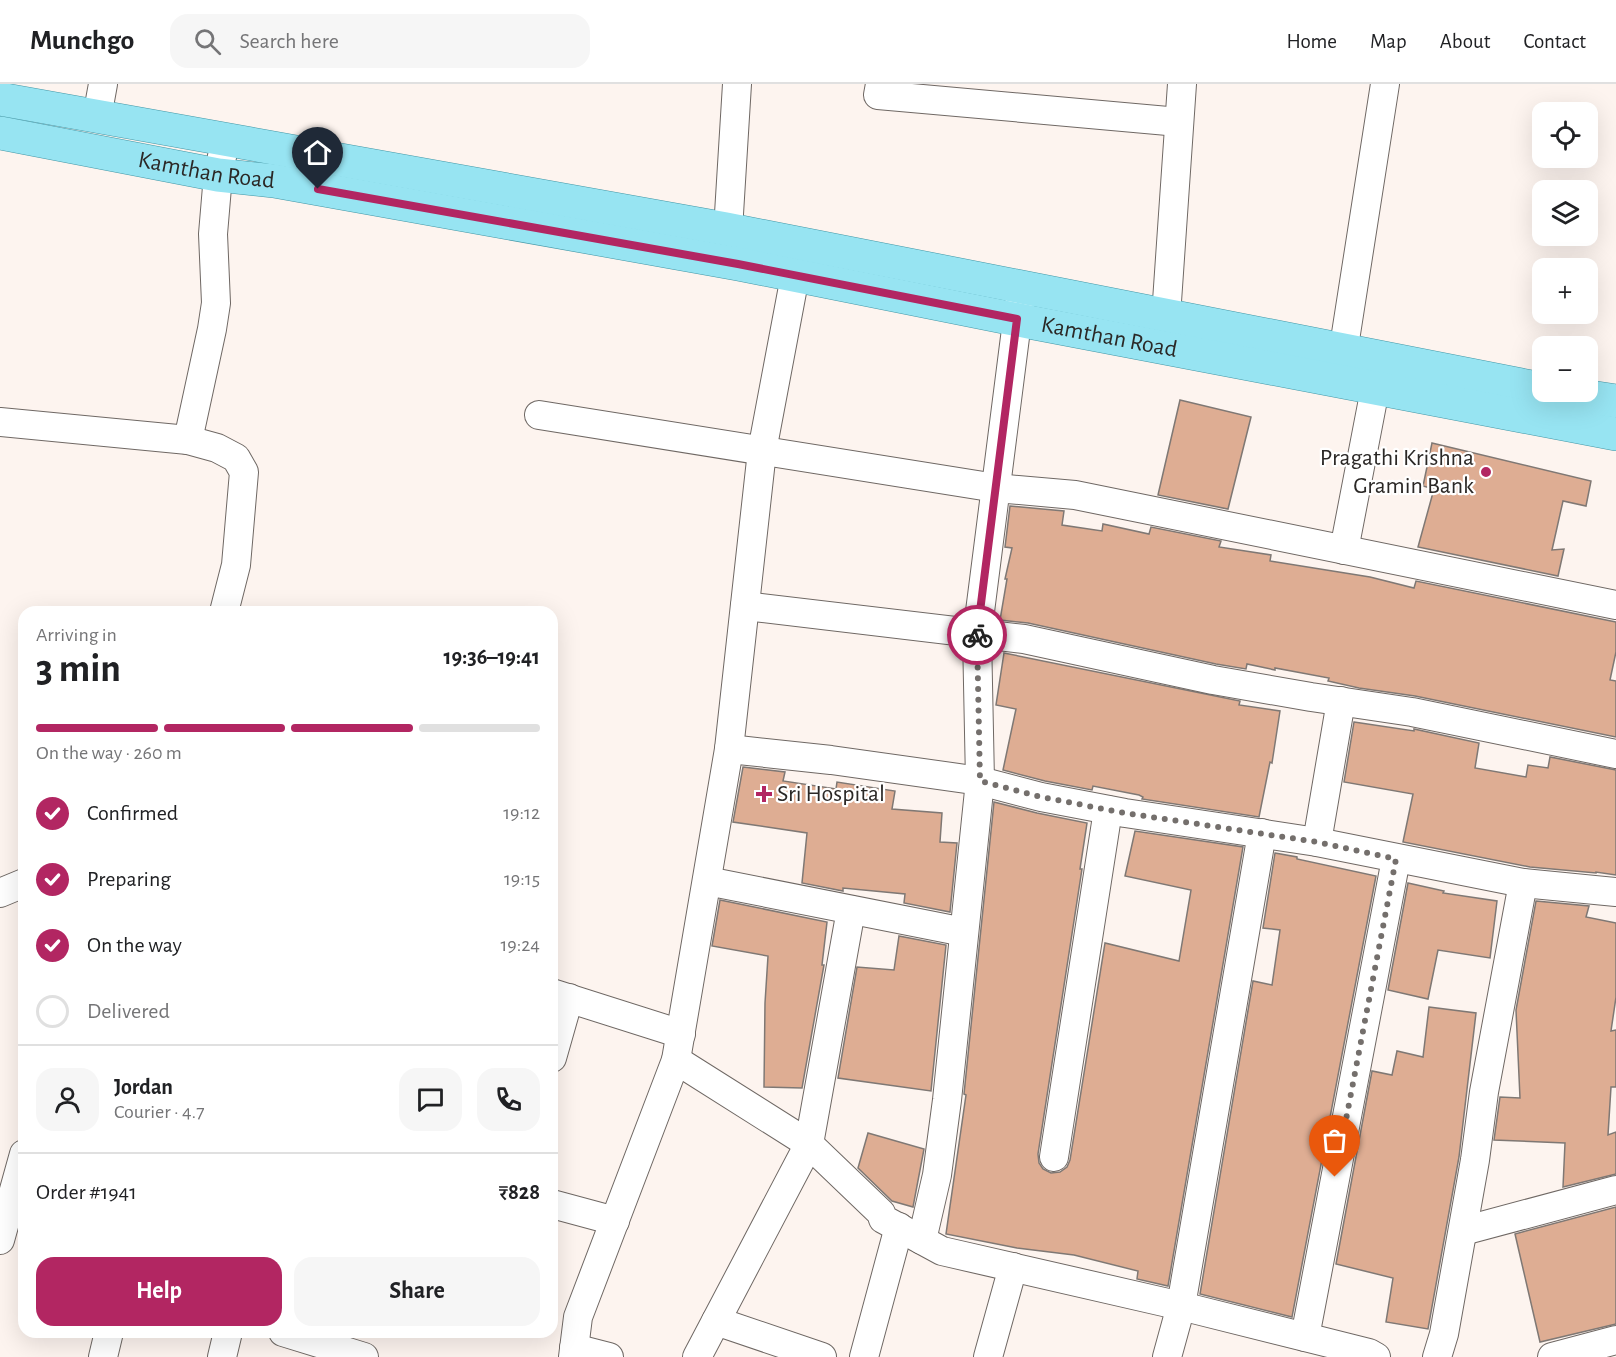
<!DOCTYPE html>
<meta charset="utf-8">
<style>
:root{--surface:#fff;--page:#f6f6f6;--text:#202124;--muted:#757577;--line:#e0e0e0;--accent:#b22662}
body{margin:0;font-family:"Alegreya Sans",sans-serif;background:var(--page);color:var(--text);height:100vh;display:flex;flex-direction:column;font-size:22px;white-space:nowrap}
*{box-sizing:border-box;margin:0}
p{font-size:20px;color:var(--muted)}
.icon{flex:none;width:33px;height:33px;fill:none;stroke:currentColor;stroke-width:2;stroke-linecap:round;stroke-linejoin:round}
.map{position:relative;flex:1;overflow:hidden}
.sheet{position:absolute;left:18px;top:522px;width:540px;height:732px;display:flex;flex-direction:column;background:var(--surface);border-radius:18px;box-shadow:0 6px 24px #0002}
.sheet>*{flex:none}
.controls{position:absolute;left:1532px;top:18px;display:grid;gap:12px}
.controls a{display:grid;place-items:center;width:66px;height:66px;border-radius:12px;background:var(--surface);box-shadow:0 6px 24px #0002;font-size:30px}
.pin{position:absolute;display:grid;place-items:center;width:51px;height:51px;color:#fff;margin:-62px -26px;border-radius:50% 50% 50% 0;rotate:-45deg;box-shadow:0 0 6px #0007}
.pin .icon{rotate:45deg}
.courier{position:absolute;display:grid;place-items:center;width:60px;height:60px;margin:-30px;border:4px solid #b22662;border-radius:50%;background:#fff;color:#222;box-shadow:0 2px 8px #0007}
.summary em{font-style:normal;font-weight:700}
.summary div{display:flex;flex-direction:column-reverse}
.summary{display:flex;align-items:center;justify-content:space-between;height:102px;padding:0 18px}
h1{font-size:39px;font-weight:700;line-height:45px}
.bar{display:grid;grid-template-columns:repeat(4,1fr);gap:9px 6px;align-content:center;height:72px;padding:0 18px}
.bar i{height:8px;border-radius:4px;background:var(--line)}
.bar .active{background:var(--accent)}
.bar p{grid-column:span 4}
.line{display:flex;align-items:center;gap:15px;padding:0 18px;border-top:2px solid var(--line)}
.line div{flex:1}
.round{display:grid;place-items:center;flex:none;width:63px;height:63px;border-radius:18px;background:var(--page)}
ol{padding:0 18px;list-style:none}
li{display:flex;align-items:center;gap:18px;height:66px}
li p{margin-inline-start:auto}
li .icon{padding:6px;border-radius:50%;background:var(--accent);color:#fff;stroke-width:4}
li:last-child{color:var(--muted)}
li i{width:33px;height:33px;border:3px solid var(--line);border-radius:50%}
.action{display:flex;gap:12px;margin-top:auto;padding:12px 18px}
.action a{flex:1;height:69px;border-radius:18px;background:var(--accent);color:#fff;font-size:24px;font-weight:700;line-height:69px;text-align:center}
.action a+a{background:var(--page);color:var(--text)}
header{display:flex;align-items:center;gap:36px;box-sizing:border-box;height:84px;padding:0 30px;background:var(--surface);border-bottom:2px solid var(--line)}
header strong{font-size:28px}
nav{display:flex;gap:33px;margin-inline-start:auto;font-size:21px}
.search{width:420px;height:54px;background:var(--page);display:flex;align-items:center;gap:15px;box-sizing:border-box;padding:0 21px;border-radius:18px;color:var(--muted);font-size:22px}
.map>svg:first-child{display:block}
</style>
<header>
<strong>Munchgo</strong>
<div class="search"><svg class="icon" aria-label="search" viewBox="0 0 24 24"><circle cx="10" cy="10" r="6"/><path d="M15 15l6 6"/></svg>Search here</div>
<nav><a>Home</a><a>Map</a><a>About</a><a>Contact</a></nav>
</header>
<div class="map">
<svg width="1616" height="1273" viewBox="0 0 1616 1273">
<rect width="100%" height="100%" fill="#fdf4ef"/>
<g fill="#dead93" stroke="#7f7874" stroke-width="1.5">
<polygon points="1180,316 1251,333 1228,425 1158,411"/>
<polygon points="1432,359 1591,397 1586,422 1563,417 1552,466 1564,465 1558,492 1418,463 1434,405 1423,402"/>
<polygon points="1010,422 1064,427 1062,441 1102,447 1103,440 1149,450 1151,443 1221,457 1219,463 1271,471 1270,477 1370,493 1414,504 1416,497 1616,538 1616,568 1610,596 1616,597 1616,653 1415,612 1359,604 1328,597 1329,594 1275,584 1275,586 1247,580 1246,585 1216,580 1028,539 1000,536 1007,495 1005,495 1012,464 1005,463"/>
<polygon points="1004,569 1240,617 1239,621 1280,627 1272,679 1270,678 1259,733 1142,715 1143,713 1139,711 1093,702 1092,706 1045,697 1003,686 1016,625 996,621"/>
<polygon points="1354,638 1414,647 1414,645 1479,659 1475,684 1526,693 1528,681 1548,684 1550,673 1616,686 1616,791 1596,788 1596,789 1530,783 1403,758 1413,710 1344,698"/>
<polygon points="743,683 785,688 783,697 836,705 837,698 895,707 892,725 942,729 940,758 957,759 950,828 904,819 905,810 843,804 843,807 802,799 807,749 733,738"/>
<polygon points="994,718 1037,729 1087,739 1080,785 1082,785 1038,1070 1039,1079 1043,1085 1051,1089 1060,1088 1067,1083 1070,1076 1105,859 1179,877 1191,806 1125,792 1135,747 1243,763 1168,1202 1137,1195 1138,1187 1074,1171 1017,1164 946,1150 966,1011 964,1010"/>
<polygon points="1275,769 1297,773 1297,775 1376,792 1292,1233 1200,1210 1253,897 1272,901 1280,846 1263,844"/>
<polygon points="1408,799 1444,807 1443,809 1497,817 1490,874 1438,866 1428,915 1388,906"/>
<polygon points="720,816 827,838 822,881 824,881 802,1004 764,1003 765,919 768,872 712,862"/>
<polygon points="1536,817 1589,822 1586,833 1616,839 1616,913 1611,947 1616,946 1616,1003 1611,1003 1608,1051 1616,1048 1616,1090 1563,1103 1565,1059 1494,1056 1500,1013 1520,1014 1516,926"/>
<polygon points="899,852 946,861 931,1007 838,994 857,883 894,886"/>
<polygon points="1429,923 1476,929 1459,1073 1428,1245 1386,1238 1393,1194 1336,1180 1372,987 1392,991 1397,967 1423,973"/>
<polygon points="868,1049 924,1065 913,1123 892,1117 858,1084"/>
<polygon points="1616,1123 1616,1240 1540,1258 1515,1150"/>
</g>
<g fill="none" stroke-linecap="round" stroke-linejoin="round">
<defs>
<g id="street">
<polyline points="880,0 878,11 1179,38"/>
<polyline points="97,33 103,0"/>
<polyline points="728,146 737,0"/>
<polyline points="1166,232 1182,0"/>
<polyline points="1340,288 1385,0"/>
<polyline points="539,331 996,404 1075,411 1616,521"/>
<polyline points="0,338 188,356 217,364 236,374 244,388 236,481 224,528"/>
<polyline points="188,356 212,245 216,219 213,150 218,91 226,54"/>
<polyline points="1344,466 1375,305"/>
<polyline points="745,522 1024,555 1213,596 1311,613 1412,628 1616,670"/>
<polyline points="729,665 831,676 980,697 1041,713 1125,729 1317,758 1523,799 1616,808"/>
<polyline points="1317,758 1341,617"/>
<polyline points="707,797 964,848"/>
<polyline points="0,809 24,799"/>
<polyline points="552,909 681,950"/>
<polyline points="552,974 569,914"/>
<polyline points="676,976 809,1060 881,1129 883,1135 942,1167 1181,1222 1369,1269 1376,1273"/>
<polyline points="1054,1073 1108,726"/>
<polyline points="552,1120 615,1137"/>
<polyline points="1463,1147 1616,1106"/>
<polyline points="0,1156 24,1070"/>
<polyline points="922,1156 937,1091 947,1016 980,697 977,551 1020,214"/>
<polyline points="716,1237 822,1273"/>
<polyline points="283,1248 364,1273"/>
<polyline points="1305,1253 1396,775"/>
<polyline points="574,1264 609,1273"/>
<polyline points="103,1273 109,1248"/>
<polyline points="222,1273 228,1248"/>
<polyline points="573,1273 578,1233 676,976 729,665 762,367 795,192"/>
<polyline points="697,1273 809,1060 851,826"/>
<polyline points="864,1273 899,1143"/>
<polyline points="988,1273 1013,1183"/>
<polyline points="1167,1273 1181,1222 1262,749"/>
<polyline points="1437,1273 1444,1250 1475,1076 1484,1008 1523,799"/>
<polyline points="1552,1273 1616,1256"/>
</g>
<g id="primary">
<polyline points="0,15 726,145 1542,305"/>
<path id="s1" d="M0 49 218 91 274 97 738 180 1034 239 1616 350"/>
<polyline points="1557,308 1616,317"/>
</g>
</defs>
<use href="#street" stroke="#6f6864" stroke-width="30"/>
<use href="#primary" stroke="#4496a5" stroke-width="34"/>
<use href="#street" stroke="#fff" stroke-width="28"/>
<use href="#primary" stroke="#97e4f2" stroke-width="33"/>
</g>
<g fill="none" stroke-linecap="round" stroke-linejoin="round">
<polyline stroke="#746f6c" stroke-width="6" stroke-dasharray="0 10.8" points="977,551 980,697 1041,713 1125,729 1317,758 1396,775 1335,1093"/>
<polyline stroke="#b22662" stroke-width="8" points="318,105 738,180 1017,235 977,551"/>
</g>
<g fill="#b22662" stroke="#fff" stroke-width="2">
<circle cx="1486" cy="388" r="6"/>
<path d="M761 701h6v6h6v6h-6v6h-6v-6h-6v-6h6z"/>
</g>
<g text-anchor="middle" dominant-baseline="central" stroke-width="4.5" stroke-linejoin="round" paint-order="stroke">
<g font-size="24" fill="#2b2826" stroke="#fff">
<text stroke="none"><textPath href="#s1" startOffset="210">Kamthan Road</textPath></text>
<text stroke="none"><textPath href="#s1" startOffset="1128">Kamthan Road</textPath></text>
</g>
<g font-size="24" fill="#2b2826" stroke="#fff" text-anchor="end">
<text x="1474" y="374">Pragathi Krishna<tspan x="1474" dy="28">Gramin Bank</tspan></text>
<text x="777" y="710" text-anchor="start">Sri Hospital</text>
</g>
</g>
</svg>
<div class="controls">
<a><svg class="icon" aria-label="locate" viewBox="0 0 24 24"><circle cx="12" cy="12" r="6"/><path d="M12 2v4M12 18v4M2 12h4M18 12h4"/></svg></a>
<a><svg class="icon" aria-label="layers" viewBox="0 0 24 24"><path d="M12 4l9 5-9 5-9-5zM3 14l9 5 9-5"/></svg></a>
<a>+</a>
<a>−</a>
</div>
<div class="pin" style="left:1335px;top:1093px;background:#ea580c"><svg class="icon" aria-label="bag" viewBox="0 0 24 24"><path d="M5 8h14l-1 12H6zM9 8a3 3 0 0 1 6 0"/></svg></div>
<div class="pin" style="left:318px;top:105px;background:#1f2937"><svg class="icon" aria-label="home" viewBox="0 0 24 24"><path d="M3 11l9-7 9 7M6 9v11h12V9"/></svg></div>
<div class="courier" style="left:977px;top:551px"><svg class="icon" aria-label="bike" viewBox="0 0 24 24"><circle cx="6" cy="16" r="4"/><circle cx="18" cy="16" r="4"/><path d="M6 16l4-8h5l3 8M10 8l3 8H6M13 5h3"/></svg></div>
<section class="sheet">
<div class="summary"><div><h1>3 min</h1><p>Arriving in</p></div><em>19:36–19:41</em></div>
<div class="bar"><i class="active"></i><i class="active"></i><i class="active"></i><i></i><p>On the way · 260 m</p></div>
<ol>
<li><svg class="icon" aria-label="check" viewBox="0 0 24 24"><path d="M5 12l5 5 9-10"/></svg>Confirmed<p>19:12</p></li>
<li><svg class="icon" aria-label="check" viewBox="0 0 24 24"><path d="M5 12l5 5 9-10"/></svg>Preparing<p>19:15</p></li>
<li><svg class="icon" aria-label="check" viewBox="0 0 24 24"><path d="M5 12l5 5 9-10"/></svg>On the way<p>19:24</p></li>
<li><i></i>Delivered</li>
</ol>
<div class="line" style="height:108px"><a class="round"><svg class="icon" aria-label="person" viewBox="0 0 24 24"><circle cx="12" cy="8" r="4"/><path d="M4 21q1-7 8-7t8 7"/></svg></a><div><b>Jordan</b><p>Courier · 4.7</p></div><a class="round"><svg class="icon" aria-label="chat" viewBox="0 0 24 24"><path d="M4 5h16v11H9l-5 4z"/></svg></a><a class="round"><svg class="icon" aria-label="phone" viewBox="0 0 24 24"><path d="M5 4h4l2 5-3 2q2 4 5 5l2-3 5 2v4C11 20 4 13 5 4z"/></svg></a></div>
<div class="line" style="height:78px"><div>Order #1941</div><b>₹828</b></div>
<div class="action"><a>Help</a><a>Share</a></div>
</section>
</div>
